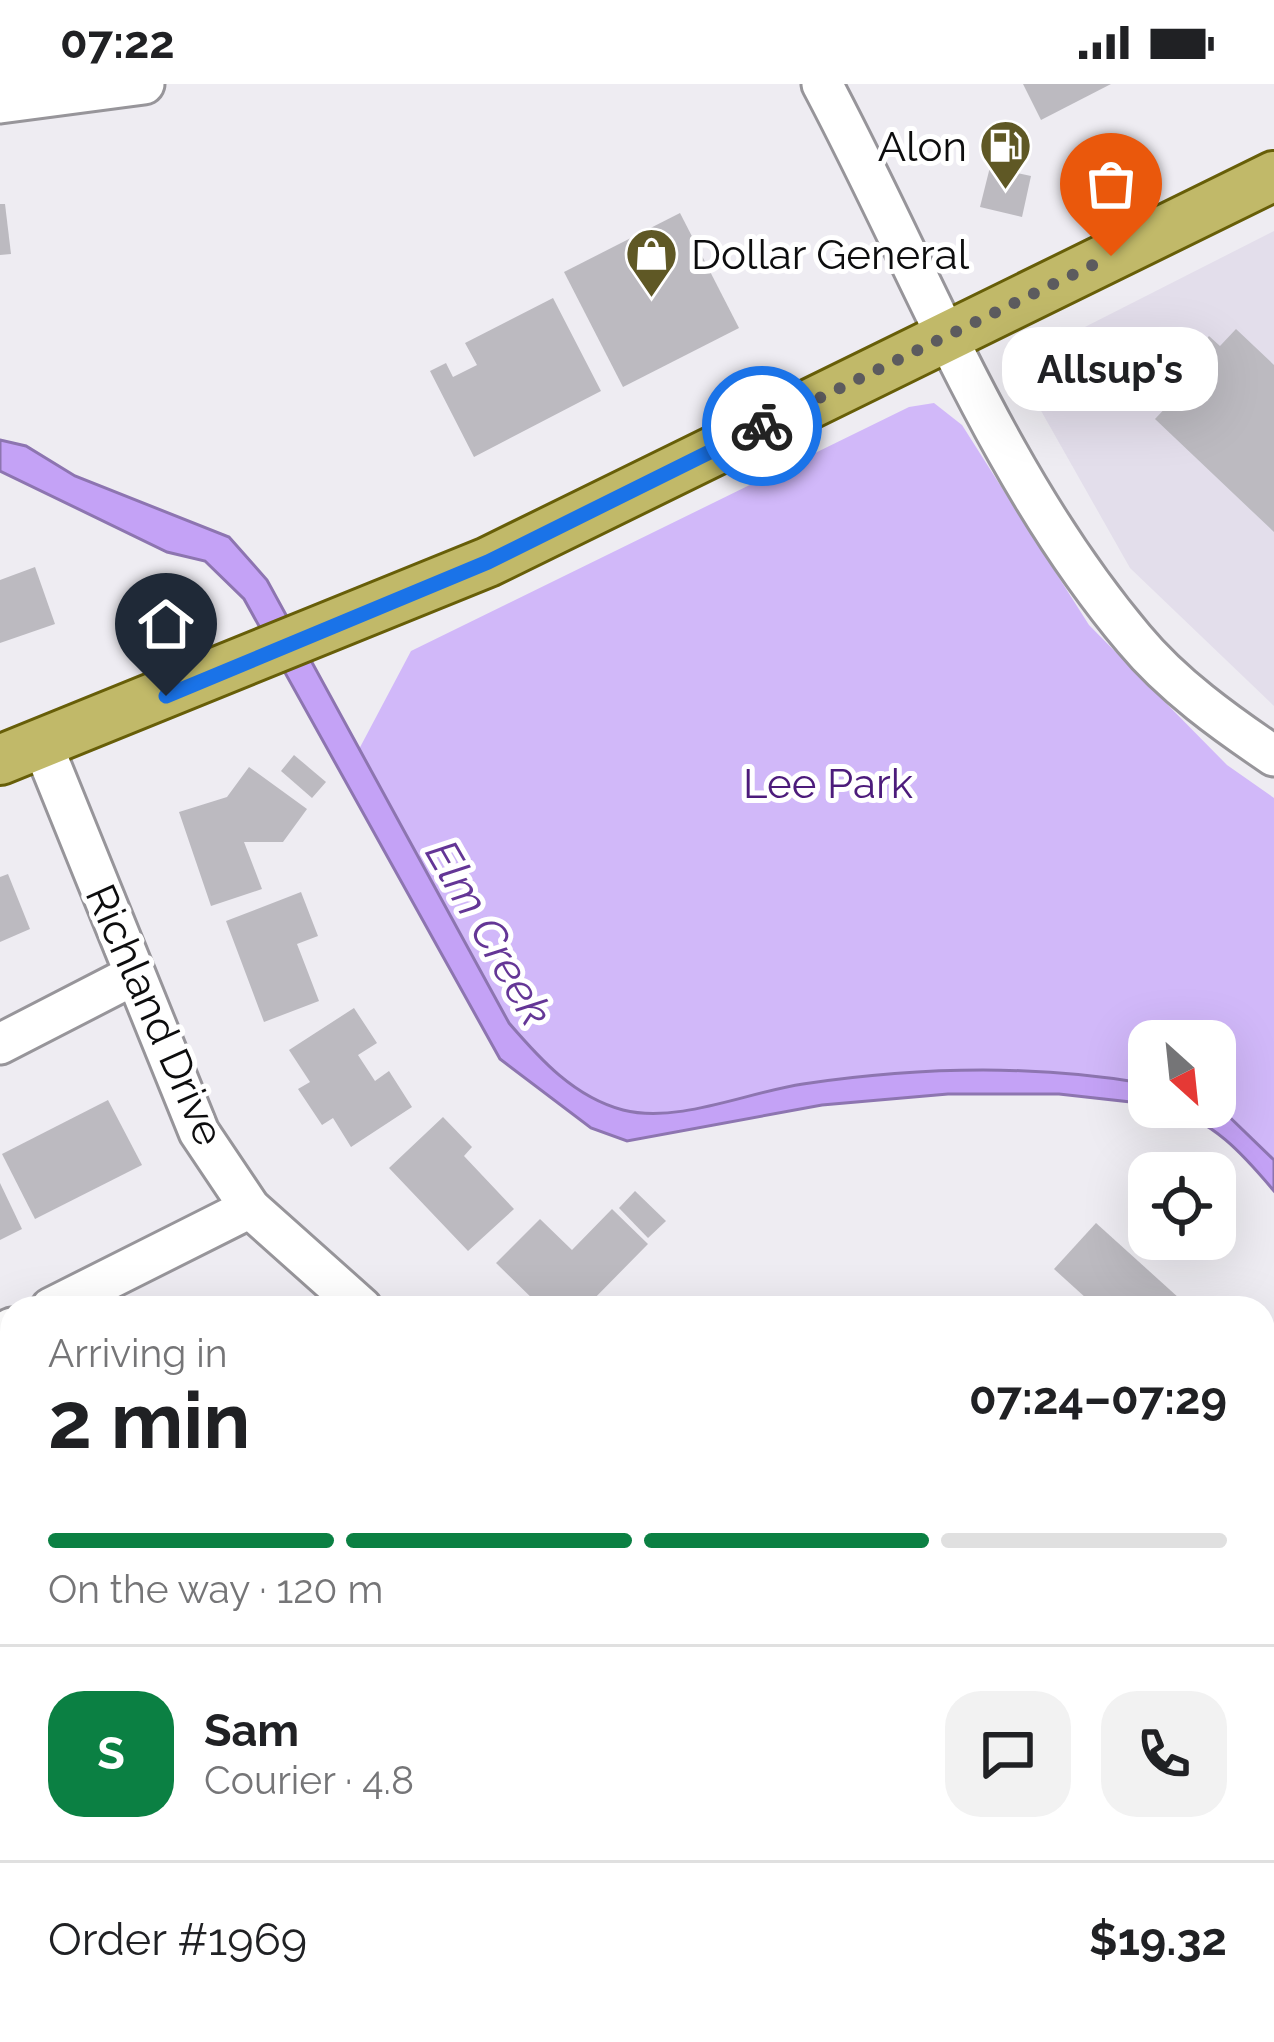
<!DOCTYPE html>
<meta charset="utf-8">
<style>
:root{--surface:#fff;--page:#f2f2f2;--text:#202124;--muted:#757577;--line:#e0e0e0;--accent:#0b8043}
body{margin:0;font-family:Raleway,sans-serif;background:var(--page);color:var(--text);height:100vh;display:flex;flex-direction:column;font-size:45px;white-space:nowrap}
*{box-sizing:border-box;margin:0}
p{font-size:39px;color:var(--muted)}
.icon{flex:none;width:66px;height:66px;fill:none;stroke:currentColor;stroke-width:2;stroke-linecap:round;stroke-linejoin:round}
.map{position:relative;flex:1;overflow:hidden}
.panel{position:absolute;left:0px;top:1212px;width:1275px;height:747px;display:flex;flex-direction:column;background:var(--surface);border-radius:36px 36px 0 0;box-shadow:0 12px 48px #0002}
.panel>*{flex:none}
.needle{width:78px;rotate:153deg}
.tools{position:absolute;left:1128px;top:936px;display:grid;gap:24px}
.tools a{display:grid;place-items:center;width:108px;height:108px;border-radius:24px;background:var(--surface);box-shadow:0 12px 48px #0002;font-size:60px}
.pin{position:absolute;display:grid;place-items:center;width:102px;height:102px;color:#fff;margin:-123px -51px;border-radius:50% 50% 50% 0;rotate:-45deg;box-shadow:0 0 12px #0007}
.pin .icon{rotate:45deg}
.courier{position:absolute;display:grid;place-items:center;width:120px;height:120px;margin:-60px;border:9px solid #1a73e8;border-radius:50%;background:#fff;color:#222;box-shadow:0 3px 15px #0007}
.bubble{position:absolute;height:84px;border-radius:36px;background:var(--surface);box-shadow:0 12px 48px #0002;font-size:39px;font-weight:700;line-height:84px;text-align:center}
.overview em{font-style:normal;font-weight:700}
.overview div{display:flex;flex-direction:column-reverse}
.overview{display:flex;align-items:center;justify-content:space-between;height:204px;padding:0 48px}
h1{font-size:78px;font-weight:700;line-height:90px}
.bar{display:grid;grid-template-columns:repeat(4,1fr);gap:18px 12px;align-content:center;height:144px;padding:0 48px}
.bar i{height:15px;border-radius:9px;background:var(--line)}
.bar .selected{background:var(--accent)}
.bar p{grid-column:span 4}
.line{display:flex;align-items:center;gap:30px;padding:0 48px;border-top:3px solid var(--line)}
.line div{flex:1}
.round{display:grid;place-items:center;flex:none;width:126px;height:126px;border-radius:36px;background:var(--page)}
.status{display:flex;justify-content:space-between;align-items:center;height:84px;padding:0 60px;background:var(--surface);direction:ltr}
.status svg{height:33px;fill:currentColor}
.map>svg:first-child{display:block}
</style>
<div class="status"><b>07:22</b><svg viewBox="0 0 49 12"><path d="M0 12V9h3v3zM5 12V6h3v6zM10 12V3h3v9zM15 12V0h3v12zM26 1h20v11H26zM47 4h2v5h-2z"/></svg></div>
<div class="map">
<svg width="1274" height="1958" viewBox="0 0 1274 1958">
<rect width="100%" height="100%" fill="#eeecf2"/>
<polygon fill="#e3deeb" points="1274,147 1274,622 1130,484 1014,279"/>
<path fill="#d1b8f9" d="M934 319 962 341 1089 541 1227 681 1274 714V1090L1215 1023V957H1149V1005L1022 992 647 1035C592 1029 554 998 517 958L357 669 411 567 909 323Z"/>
<g fill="#c4a2f6" stroke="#8d75b0" stroke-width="3">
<path d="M0 356 26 362 75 392 229 453 267 496 509 939C540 975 574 1013 623 1026 678 1040 748 1008 803 1000 917 983 1035 980 1149 1000V1020L1059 1010H948L822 1021 627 1057 591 1044 500 975 244 515 205 477 167 468 0 387Z"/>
<path d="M1215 1019 1274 1076V1107C1243 1070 1212 1035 1163 1023Z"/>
</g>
<g fill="#bcbac0">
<polygon points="1023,0 1111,0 1041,36"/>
<polygon points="990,83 1031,92 1022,133 980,123"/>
<polygon points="0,120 5,120 11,170 0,171"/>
<polygon points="680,129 739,244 623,303 564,188"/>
<polygon points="553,214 601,307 474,373 430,287 446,279 453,293 477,281 465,259"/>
<polygon points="1236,245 1274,281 1274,448 1155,335 1170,319 1158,307 1209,252 1220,262"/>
<polygon points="35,483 55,540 0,559 0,496"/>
<polygon points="294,671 326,698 312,714 281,687"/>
<polygon points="249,683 307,725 283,758 244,758 262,805 211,822 179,728 227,713"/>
<polygon points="8,790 30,845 0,858 0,793"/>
<polygon points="301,808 318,852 297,860 319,917 264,938 226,837"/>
<polygon points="354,924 377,959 358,971 375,997 389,987 412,1023 351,1063 333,1034 322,1041 298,1005 310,998 289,966"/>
<polygon points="108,1016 142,1081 35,1135 2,1070"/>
<polygon points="443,1033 472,1063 464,1072 514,1125 468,1167 389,1084"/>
<polygon points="0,1099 22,1145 0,1156"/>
<polygon points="635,1107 666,1137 648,1154 619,1124"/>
<polygon points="612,1125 648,1160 585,1224 552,1220 542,1224 496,1179 540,1135 572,1166"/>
<polygon points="1096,1139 1190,1224 1097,1224 1054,1185"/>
<polygon points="870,1213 875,1224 846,1224"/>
<polygon points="1274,1275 1274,1297 1266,1301 1263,1280"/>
<polygon points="1263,1324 1274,1327 1274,1443 1265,1481"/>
<polygon points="12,1344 12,1412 0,1389 0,1351"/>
<polygon points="1263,1482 1274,1485 1274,1527 1263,1525"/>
<polygon points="12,1614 12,1654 0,1629 0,1620"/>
<polygon points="12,1678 12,1746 0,1752 0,1684"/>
<polygon points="1274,1744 1274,1793 1263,1788"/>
<polygon points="55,1947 61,1947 67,1958 34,1958"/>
<polygon points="111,1947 223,1947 201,1958 116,1958"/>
<polygon points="631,1947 756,1947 761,1958 630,1958 626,1950"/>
</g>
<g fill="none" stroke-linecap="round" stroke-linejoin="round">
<defs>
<g id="minor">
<path d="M822 0C921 186 997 393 1134 555 1172 601 1225 639 1274 672"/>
<polyline points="0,19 144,0"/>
<polyline points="42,660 199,1048 250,1124 362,1224"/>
<polyline points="0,960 132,892"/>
<polyline points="51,1224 250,1124"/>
<polyline points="0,1250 12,1244"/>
<polyline points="0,1533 12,1527"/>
<polyline points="0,1874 12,1867"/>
<polyline points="839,1947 842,1958"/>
<polyline points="417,1958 438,1947"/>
<polyline points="1018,1958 1056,1947"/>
</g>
<polyline id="major" points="0,676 488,478 1274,92"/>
</defs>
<use href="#minor" stroke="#97959a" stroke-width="45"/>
<use href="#major" stroke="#675e08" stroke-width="54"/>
<use href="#minor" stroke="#fff" stroke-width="39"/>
<use href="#major" stroke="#c1b969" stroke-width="48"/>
</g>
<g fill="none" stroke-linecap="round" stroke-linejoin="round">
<polyline stroke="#5c5b5e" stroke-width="12" stroke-dasharray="0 21.6" points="762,342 1111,172"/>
<polyline stroke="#1a73e8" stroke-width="15" points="166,612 488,478 762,342"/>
</g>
<defs>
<symbol id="fuel-pin" viewBox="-11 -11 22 30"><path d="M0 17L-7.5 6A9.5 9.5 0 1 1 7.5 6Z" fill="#5f5825" stroke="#fff"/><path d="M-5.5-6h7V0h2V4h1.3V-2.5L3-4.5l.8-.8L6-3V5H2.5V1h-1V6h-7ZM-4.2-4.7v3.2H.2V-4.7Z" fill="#fff"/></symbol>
<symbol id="shop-pin" viewBox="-11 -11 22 30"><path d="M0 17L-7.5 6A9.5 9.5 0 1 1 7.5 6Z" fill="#5f5825" stroke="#fff"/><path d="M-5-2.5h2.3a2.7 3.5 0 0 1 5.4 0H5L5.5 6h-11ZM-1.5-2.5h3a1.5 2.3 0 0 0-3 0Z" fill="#fff"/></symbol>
</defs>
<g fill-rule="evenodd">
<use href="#fuel-pin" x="976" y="32" width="59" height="81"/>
<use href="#shop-pin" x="622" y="140" width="59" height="81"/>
</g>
<g text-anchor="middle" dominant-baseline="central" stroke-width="10" stroke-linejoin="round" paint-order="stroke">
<g font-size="42" fill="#0d0d0e" stroke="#fff" text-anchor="end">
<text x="967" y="62">Alon</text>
<text x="691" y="170" text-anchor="start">Dollar General</text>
</g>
<g font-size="42" fill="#4c1b7b" stroke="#fff">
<text x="828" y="699">Lee Park</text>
</g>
<g font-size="42" fill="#0d0d0e" stroke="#fff">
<text transform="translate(155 931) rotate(66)">Richland Drive</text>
</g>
<g font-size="45" font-style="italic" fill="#643696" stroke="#fff">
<text transform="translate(489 849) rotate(60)">Elm Creek</text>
</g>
</g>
</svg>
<div class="tools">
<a><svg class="needle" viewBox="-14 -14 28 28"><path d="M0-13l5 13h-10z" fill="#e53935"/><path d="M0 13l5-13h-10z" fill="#757577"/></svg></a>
<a><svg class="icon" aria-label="locate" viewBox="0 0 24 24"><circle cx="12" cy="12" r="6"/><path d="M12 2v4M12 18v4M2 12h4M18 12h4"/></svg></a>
</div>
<div class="pin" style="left:1111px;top:172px;background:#ea580c"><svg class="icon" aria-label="bag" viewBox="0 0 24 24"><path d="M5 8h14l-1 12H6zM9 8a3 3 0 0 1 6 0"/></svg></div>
<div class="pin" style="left:166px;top:612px;background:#1f2937"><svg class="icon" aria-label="home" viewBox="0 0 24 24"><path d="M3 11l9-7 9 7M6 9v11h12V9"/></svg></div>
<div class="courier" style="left:762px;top:342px"><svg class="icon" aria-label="bike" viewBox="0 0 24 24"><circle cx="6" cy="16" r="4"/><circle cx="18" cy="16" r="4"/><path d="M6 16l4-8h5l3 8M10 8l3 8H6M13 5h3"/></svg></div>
<div class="bubble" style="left:1002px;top:243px;width:216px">Allsup's</div>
<section class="panel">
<div class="overview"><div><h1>2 min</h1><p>Arriving in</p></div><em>07:24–07:29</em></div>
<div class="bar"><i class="selected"></i><i class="selected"></i><i class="selected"></i><i></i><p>On the way · 120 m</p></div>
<div class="line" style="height:216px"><b class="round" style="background:var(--accent);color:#fff">S</b><div><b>Sam</b><p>Courier · 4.8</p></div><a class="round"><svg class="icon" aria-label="chat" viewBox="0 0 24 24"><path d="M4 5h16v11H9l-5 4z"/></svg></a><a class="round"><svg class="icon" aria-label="phone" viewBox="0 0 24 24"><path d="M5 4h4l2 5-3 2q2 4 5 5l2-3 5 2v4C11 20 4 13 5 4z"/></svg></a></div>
<div class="line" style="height:156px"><div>Order #1969</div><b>$19.32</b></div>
</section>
</div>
